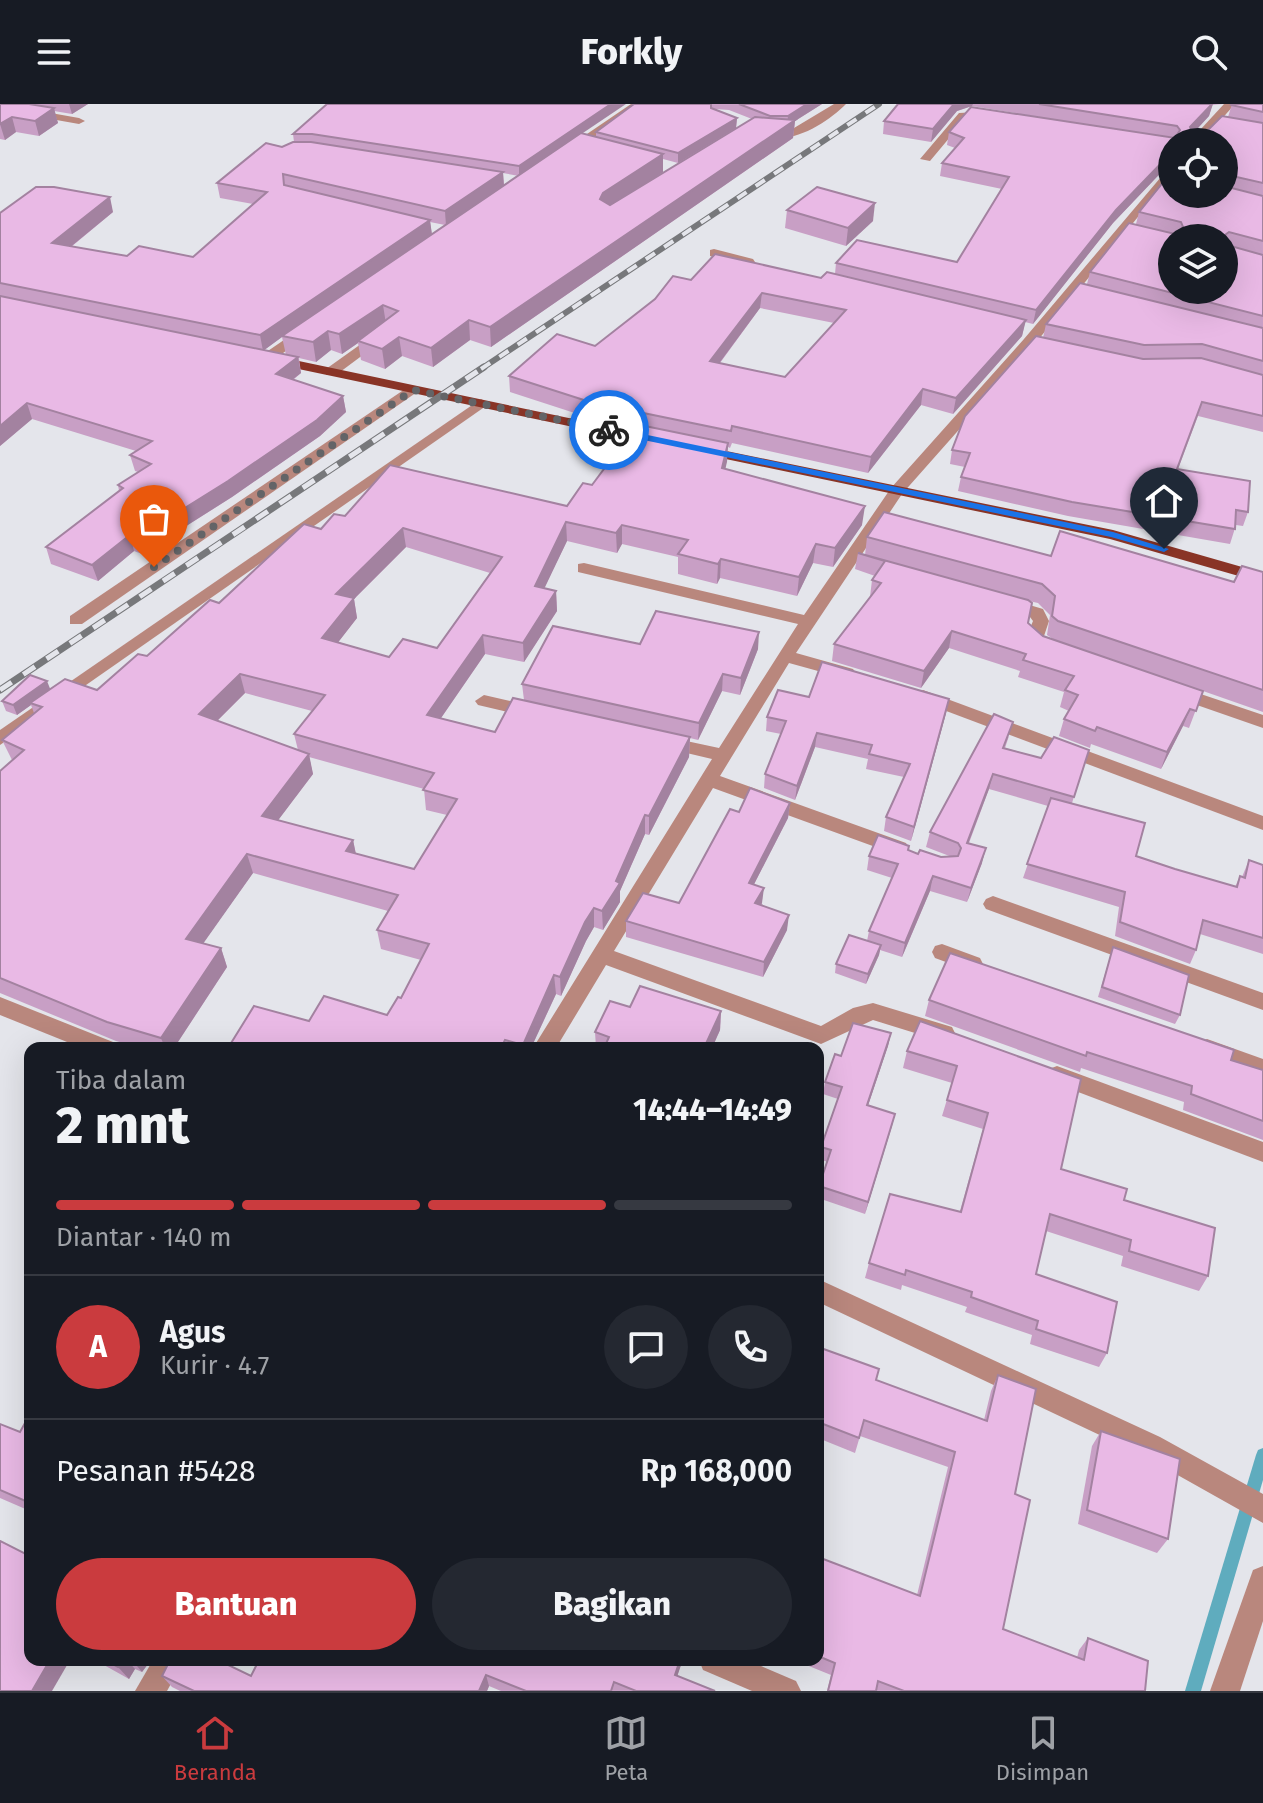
<!DOCTYPE html>
<html lang="id">
<meta charset="utf-8">
<style>
:root{--surface:#171b24;--page:#242831;--text:#f1f3f6;--muted:#9ea1a6;--line:#363941;--accent:#ca3b3e}
body{margin:0;font-family:"Fira Sans",sans-serif;background:var(--page);color:var(--text);height:100vh;display:flex;flex-direction:column;font-size:30px;white-space:nowrap}
*{box-sizing:border-box;margin:0}
p{font-size:26px;color:var(--muted)}
.icon{flex:none;width:44px;height:44px;fill:none;stroke:currentColor;stroke-width:2;stroke-linecap:round;stroke-linejoin:round}
.map{position:relative;flex:1;overflow:hidden}
.drawer{position:absolute;left:24px;top:938px;width:800px;height:624px;display:flex;flex-direction:column;background:var(--surface);border-radius:16px;box-shadow:0 8px 32px #0002}
.drawer>*{flex:none}
.fabs{position:absolute;left:1158px;top:24px;display:grid;gap:16px}
.fabs a{display:grid;place-items:center;width:80px;height:80px;border-radius:50%;background:var(--surface);box-shadow:0 8px 32px #0002;font-size:40px}
.pin{position:absolute;display:grid;place-items:center;width:68px;height:68px;color:#fff;margin:-82px -34px;border-radius:50% 50% 50% 0;rotate:-45deg;box-shadow:0 0 8px #0007}
.pin .icon{rotate:45deg}
.courier{position:absolute;display:grid;place-items:center;width:80px;height:80px;margin:-40px;border:6px solid #1a73e8;border-radius:50%;background:#fff;color:#222;box-shadow:0 2px 10px #0007}
.headline em{font-style:normal;font-weight:800}
.headline div{display:flex;flex-direction:column-reverse}
.headline{display:flex;align-items:center;justify-content:space-between;height:136px;padding:0 32px}
h1{font-size:52px;font-weight:800;line-height:60px}
.bar{display:grid;grid-template-columns:repeat(4,1fr);gap:12px 8px;align-content:center;height:96px;padding:0 32px}
.bar i{height:10px;border-radius:6px;background:var(--line)}
.bar .current{background:var(--accent)}
.bar p{grid-column:span 4}
.line{display:flex;align-items:center;gap:20px;padding:0 32px;border-top:2px solid var(--line)}
.line div{flex:1}
.round{display:grid;place-items:center;flex:none;width:84px;height:84px;border-radius:42px;background:var(--page)}
.action{display:flex;gap:16px;margin-top:auto;padding:16px 32px}
.action a{flex:1;height:92px;border-radius:48px;background:var(--accent);color:#fff;font-size:32px;font-weight:800;line-height:92px;text-align:center}
.action a+a{background:var(--page);color:var(--text)}
header{display:flex;justify-content:space-between;align-items:center;height:104px;padding:0 32px;background:var(--surface);font-size:36px;font-weight:800}
.tab-bar{display:flex;justify-content:space-around;align-items:center;height:112px;border-top:2px solid var(--line);background:var(--surface);font-size:22px;color:var(--muted)}
.tab-bar a{display:grid;justify-items:center;gap:4px}
.tab-bar .current{color:var(--accent)}
.map>svg:first-child{display:block}
</style>
<header><svg class="icon" aria-label="menu" viewBox="0 0 24 24"><path d="M4 6h16M4 12h16M4 18h16"/></svg>Forkly<svg class="icon" aria-label="search" viewBox="0 0 24 24"><circle cx="10" cy="10" r="6"/><path d="M15 15l6 6"/></svg></header>
<div class="map">
<svg width="1263" height="1587" viewBox="0 0 1263 1587">
<rect width="100%" height="100%" fill="#e4e5eb"/>
<g fill="none" stroke-linecap="round" stroke-linejoin="round">
<polygon fill="#5facbe" fill-rule="evenodd" points="1263,1344 1263,1376 1201,1587 1185,1587 1256,1351 1258,1346"/>
<g fill="#b9877d" fill-rule="evenodd">
<polygon points="0,0 79,14 85,17 79,20 0,6"/>
<polygon points="631,0 643,0 573,49 565,49 565,45"/>
<path d="M834 0H846C828 18 788 45 762 29L794 24Z"/>
<polygon points="1224,0 1235,0 1201,38 1189,38"/>
<polygon points="995,7 995,11 966,14 930,57 920,55 959,9"/>
<polygon points="1172,60 1172,71 1034,241 902,390 796,549 853,565 856,569 853,573 847,575 789,559 720,672 906,739 909,744 906,749 892,749 713,684 614,847 821,922 853,904 873,899 952,923 955,929 952,935 944,938 873,916 821,940 606,861 556,944 533,944 712,655 657,642 654,638 657,634 663,632 719,644 798,520 578,468 578,460 584,459 804,511 891,384 1024,235"/>
<polygon points="714,145 753,155 755,158 749,162 710,152 710,146"/>
<polygon points="300,225 312,228 272,257 262,257 262,251"/>
<polygon points="375,230 387,233 336,271 326,271 326,265"/>
<polygon points="408,283 420,286 82,520 70,520 70,512"/>
<polygon points="481,295 488,299 486,302 0,641 0,626"/>
<path d="M1006 494 1043 505 1049 517 1044 532 1057 543 1054 547C1044 550 1032 543 1026 534L1033 517 1030 513 1000 503 998 499Z"/>
<polygon points="1177,582 1263,611 1263,624 1171,592 1168,588 1171,584"/>
<polygon points="923,586 1263,712 1263,726 917,596 914,592"/>
<polygon points="484,591 540,604 543,608 534,614 478,601 475,597"/>
<polygon points="993,792 1263,889 1263,906 986,805 983,800 986,795"/>
<polygon points="942,840 980,854 983,860 980,866 973,868 935,854 932,848 935,842"/>
<polygon points="0,893 113,938 116,944 82,944 0,911"/>
<polygon points="1207,935 1263,955 1263,973 1199,950 1196,944 1199,938"/>
<polygon points="1057,962 1263,1038 1263,1058 1049,977 1046,971 1049,965"/>
<polygon points="818,1175 1160,1333 1263,1390 1263,1419 1142,1351 818,1198"/>
<polygon points="1263,1462 1263,1517 1240,1587 1210,1587 1253,1466"/>
<polygon points="153,1556 184,1556 167,1587 135,1587"/>
<polygon points="699,1556 747,1556 796,1577 801,1587 752,1587 703,1566"/>
</g>
<g fill="#893426" fill-rule="evenodd">
<polygon points="275,252 659,333 666,337 659,341 270,259 268,256"/>
<polygon points="702,342 1113,426 1263,469 1263,479 1110,435 697,349 695,346"/>
</g>
<defs>
<polyline id="rail-far1" points="481,265 879,0"/>
<polyline id="rail" points="0,586 484,263"/>
</defs>
<use href="#rail-far1" stroke="#77787b" stroke-width="6"/>
<use href="#rail" stroke="#77787b" stroke-width="7"/>
<use href="#rail-far1" stroke="#e4e5eb" stroke-width="4" stroke-dasharray="11" stroke-linecap="butt"/>
<use href="#rail" stroke="#e4e5eb" stroke-width="5" stroke-dasharray="14" stroke-linecap="butt"/>
</g>
<g fill="#c89fc5" fill-rule="evenodd">
<polygon points="0,0 88,0 72,10 54,7 58,19 39,32 16,28 5,36 0,35"/>
<path d="M634 0H822L795 17 793 34 491 243 470 236 433 263 402 252 385 265 361 256 358 239 342 250 331 246 316 258 299 254 301 269 293 276 343 292 346 308 320 332 232 393 142 450 134 447 98 477 51 460 46 443 119 387 118 381 138 368 135 367 130 351 136 347 32 315 0 342V109L113 108 71 143 127 152 193 153 253 100 220 94 217 79 294 38 293 30H582L596 33V28ZM715 5 729 6 752 15 644 81 663 68V55L678 59 736 24 737 14ZM503 69 519 72 504 82ZM430 118 445 121 432 131ZM282 233 286 251 264 246Z"/>
<path d="M898 0H1223L1212 1 1209 12 1194 28 1207 27 1228 13 1232 0H1263V328L1198 312 1178 365 1248 408 1243 422 1236 421 1230 440 1068 412 958 387 961 373 965 363 950 360 952 346 1043 234 1046 220 1087 180 1090 168 1136 120 1139 108 1224 90 1172 38V57L1113 119 1033 220 1025 218 1022 232 953 310 921 301 868 369 732 339 730 344 728 343 725 365 862 421 833 463 813 459 797 492 720 474 717 480 678 470V453L622 440 617 449 567 437 544 484 556 487 557 507 524 558 485 550 441 614 495 628 524 596 522 580 640 540 758 545 740 591 722 587 698 636 690 634 689 653 649 731 645 730 620 787V798L603 826 594 823 586 837 561 892 556 890 531 944H228L309 917 387 911 401 894 421 856 381 845 377 826 388 807 253 769 203 839 221 844 227 863 174 944H140L116 937 0 889V667L12 656 2 636 34 609 31 601 17 611 6 607 2 597 50 585 97 586 147 552 219 499 321 425 345 412 567 402 615 363 638 324 590 314 510 288 509 272 595 242 691 176 821 174 835 170 836 159 957 158 1002 85 940 72 942 59 955 44 947 41 949 28 1088 21 972 2 957 7 931 38 883 30 884 17ZM760 204 834 219 785 273 720 259ZM406 443 490 469 437 544 389 553 338 538 357 514 354 495ZM245 589 312 607 294 630 298 646 217 617ZM309 653 424 685 426 706 447 711 414 765 356 750 353 736 278 716 313 670Z"/>
<polygon points="787,106 873,117 846,142 785,124"/>
<path d="M867 433 1051 452 1234 478 1263 468V608L1203 587 1189 624 1183 622 1161 665 1091 640 1090 644 1059 632 1064 615 1069 607 1060 603 1064 588 1018 573 1020 567 949 544 921 584 832 557 834 540 870 493 872 476 875 472 855 465 858 449 865 451ZM1029 497 1038 499 1050 511 1047 531 1053 535 1043 532 1028 519Z"/>
<polygon points="809,593 946,609 911,737 884,727 886,713 904,673 866,665 868,655 815,643 795,696 764,684 765,670 781,630 766,627 767,613"/>
<polygon points="1009,632 1005,644 1041,654 1089,646 1072,699 1136,752 1175,765 1235,783 1240,772 1242,773 1249,756 1263,761 1263,850 1200,830 1196,846 1190,860 1115,832 1119,803 1023,774 1048,702 989,685 969,739 982,759 967,798 930,787 902,853 880,846 879,851 866,880 835,869 836,860 867,837 869,827 892,774 867,766 869,752 908,746 918,750 941,753 952,753 926,743 930,728"/>
<polygon points="790,699 788,714 754,780 762,799 761,801 787,826 763,873 626,833 626,817 679,799 739,708"/>
<polygon points="1113,843 1180,911 1175,920 1098,893"/>
<polygon points="929,896 1231,956 1263,966 1263,1036 1183,1006 1184,998 1081,964 1080,968 925,912"/>
<polygon points="630,903 721,907 720,926 712,944 596,944 595,928"/>
<polygon points="920,917 1061,1065 1124,1096 1208,1172 1199,1187 1121,1162 1123,1152 1046,1127 1036,1170 1107,1249 1099,1263 1030,1240 1032,1231 965,1208 967,1203 902,1181 901,1186 865,1174 869,1159 960,1107 983,1025 942,1012 952,979 903,964 907,947"/>
<polygon points="891,929 888,942 868,1002 895,1010 865,1110 818,1094 819,1082 828,1058 818,1055 821,1043 838,995 823,990 825,978 841,952"/>
<polygon points="818,1243 876,1276 984,1316 991,1287 998,1271 1015,1390 1003,1525 1077,1554 1079,1546 1088,1534 1145,1587 827,1587 831,1571 794,1556 818,1556 818,1453 917,1491 948,1363 860,1332 855,1349 818,1334"/>
<polygon points="30,1310 30,1407 0,1394 0,1320 20,1328"/>
<polygon points="1101,1327 1168,1435 1157,1449 1078,1420 1092,1342"/>
<polygon points="95,1556 151,1556 142,1568 135,1565 129,1575"/>
<polygon points="682,1558 677,1572 715,1587 501,1587 489,1582 487,1587 180,1587 172,1583 162,1572 251,1572"/>
</g>
<g fill="#a382a0">
<polygon points="69,0 88,0 72,10"/>
<polygon points="611,0 626,0 519,72 519,62"/>
<polygon points="807,0 822,0 795,17 793,34 491,243 490,223 787,21 788,12"/>
<polygon points="954,0 973,0 972,2 957,7 931,38 933,25"/>
<polygon points="1213,0 1209,12 1187,36 1190,23"/>
<polygon points="54,4 58,19 39,32 35,17"/>
<polygon points="12,13 16,28 5,36 0,20"/>
<polygon points="737,14 736,24 678,59 678,49"/>
<polygon points="1172,48 1172,57 1113,119 1033,220 1036,206 1116,106"/>
<polygon points="663,50 663,68 603,108 600,95 603,89"/>
<polygon points="503,68 504,83 446,122 445,107"/>
<polygon points="1228,71 1225,84 1224,84 1224,72"/>
<polygon points="110,93 113,108 57,154 52,139"/>
<polygon points="875,99 873,117 846,142 848,124"/>
<polygon points="430,116 432,131 282,232 282,233 263,247 260,231"/>
<polygon points="762,189 760,204 709,273 710,257"/>
<polygon points="383,201 386,220 358,237 358,239 342,250 339,230"/>
<polygon points="469,216 470,236 433,263 431,244"/>
<polygon points="1026,216 1022,232 953,310 956,294"/>
<polygon points="328,227 331,246 316,258 313,238"/>
<polygon points="399,233 402,252 385,265 382,245"/>
<polygon points="298,253 301,269 279,286 276,270"/>
<polygon points="923,285 921,301 868,369 871,353"/>
<polygon points="343,292 346,308 320,332 232,393 142,450 137,434"/>
<polygon points="27,299 32,315 0,342 0,322"/>
<polygon points="728,339 727,358 721,383 722,364"/>
<polygon points="865,402 862,421 833,463 835,444"/>
<polygon points="566,418 567,437 536,502 535,482"/>
<polygon points="622,421 622,440 617,449 616,429"/>
<polygon points="403,424 406,443 354,495 357,514 326,554 322,534 336,490"/>
<polygon points="130,431 134,447 98,477 92,461"/>
<polygon points="816,440 813,459 797,492 799,473"/>
<polygon points="721,455 720,474 717,480 718,460"/>
<polygon points="556,487 557,507 524,558 523,539"/>
<polygon points="952,527 949,544 921,584 924,567"/>
<polygon points="759,528 758,545 740,591 741,574"/>
<polygon points="483,531 485,550 430,630 427,611"/>
<polygon points="240,570 245,589 204,630 199,610"/>
<polygon points="723,570 722,587 698,636 699,619"/>
<polygon points="47,577 51,587 30,599 31,601 17,611 13,601"/>
<polygon points="949,595 946,609 911,737 914,723"/>
<polygon points="1190,605 1183,622 1161,665 1167,648"/>
<polygon points="817,629 815,643 795,696 797,682"/>
<polygon points="690,633 689,653 649,731 649,712"/>
<polygon points="309,650 313,670 267,731 262,712"/>
<polygon points="993,670 989,685 963,753 967,739"/>
<polygon points="790,699 788,714 747,794 749,779"/>
<polygon points="645,711 645,730 620,787 620,798 603,826 602,807"/>
<polygon points="353,736 357,756 346,747"/>
<polygon points="986,744 982,759 967,798 971,784"/>
<polygon points="247,750 253,769 193,854 186,835"/>
<polygon points="933,772 930,787 902,853 905,839"/>
<polygon points="764,784 762,799 753,815 755,799"/>
<polygon points="594,804 594,823 586,837 561,892 560,873 585,818"/>
<polygon points="789,811 787,826 763,873 764,858"/>
<polygon points="881,841 879,851 866,880 868,870"/>
<polygon points="221,844 227,863 174,944 165,944 161,934"/>
<polygon points="554,871 556,890 531,944 523,944 523,941"/>
<polygon points="721,907 720,926 712,944 704,944"/>
<polygon points="891,929 888,942 864,1013 867,1001"/>
<polygon points="895,1010 892,1022 865,1110 868,1098"/>
<polygon points="50,1556 70,1556 52,1587 32,1587"/>
<polygon points="122,1556 127,1556 135,1565 129,1575 118,1563"/>
<polygon points="132,1556 151,1556 142,1568"/>
<polygon points="680,1556 682,1556 682,1558 674,1582 675,1571"/>
<polygon points="486,1571 489,1582 487,1587 479,1587"/>
</g>
<g fill="#e9b9e5" stroke="#a382a0" stroke-width="2" fill-rule="evenodd">
<polygon points="0,0 29,0 54,4 35,17 12,13 0,20"/>
<polygon points="327,0 611,0 519,62 312,30 293,30"/>
<polygon points="634,0 711,0 711,4 737,14 678,49 596,28"/>
<polygon points="739,0 807,0 788,12 770,12"/>
<polygon points="898,0 954,0 933,25 884,17"/>
<polygon points="1039,0 1212,0 1190,23 1192,28 1207,27 1222,12 1263,19 1263,79 1228,71 1224,72 1224,38 1172,38 1172,48 1116,106 1036,206 836,159 857,136 957,158 1009,73 942,59 964,34 949,28 971,3 1175,34 1180,26 1177,22"/>
<polygon points="1232,0 1263,0 1263,8 1231,1"/>
<polygon points="755,13 795,16 490,223 469,216 431,244 399,233 382,245 358,237 398,207 383,201 339,230 328,227 313,238 282,232 581,29 663,50 603,89 600,95 610,101"/>
<polygon points="293,38 311,38 503,68 445,107 283,70 284,81 430,116 260,231 0,179 0,109 36,83 54,83 110,93 52,139 127,152 139,142 193,153 267,88 217,79 266,39 282,43"/>
<path d="M1172 67V90H1224V82L1263 92V137L1229 128 1225 131 1227 141 1263 151V212L1090 168 1129 119 1175 130 1183 123 1181 118 1139 108ZM1172 134H1224V186H1172Z"/>
<polygon points="817,83 875,99 848,124 787,106"/>
<path d="M715 150 821 174 827 168 1026 216 956 294 923 285 871 353 732 322 731 327 590 298 509 272 557 230 595 242 655 195 673 172 691 176ZM762 189 846 206 785 273 710 257Z"/>
<polygon points="1080,179 1263,224 1263,257 1202,240 1144,241 1046,220"/>
<polygon points="0,192 298,253 276,270 343,292 317,316 228,377 137,434 130,431 92,461 46,443 123,384 118,381 151,360 130,351 152,337 27,299 0,322"/>
<polygon points="1036,232 1143,255 1201,254 1263,271 1263,312 1202,298 1177,365 1250,377 1248,408 1236,406 1235,425 1072,398 961,373 970,349 952,346 965,312"/>
<path d="M640 321 728 339 722 364 865 402 835 444 816 440 799 473 721 455 718 460 678 450 688 436 622 421 616 429 566 418 535 482 556 487 523 539 483 531 427 611 495 628 513 594 690 633 649 712 645 711 616 777 620 779 602 807 594 804 585 818 560 873 554 871 523 941 505 936 501 944H228L254 902 309 917 324 892 387 911 398 893 401 894 429 840 377 826 398 791 247 750 186 835 221 844 161 934 107 918 0 874V667L24 646 2 636 42 603 30 599 65 575 97 586 138 550 147 552 210 496 219 499 304 420 321 425 334 410 345 412 390 361 567 402 583 379 592 381 607 361 615 363ZM403 424 502 453 437 544 403 535 389 553 322 534 354 494 336 490ZM240 570 325 591 294 630 434 669 423 686 457 695 414 765 346 747 353 736 262 712 309 650 199 610Z"/>
<polygon points="884,408 1051,452 1060,427 1234,478 1242,462 1263,468 1263,586 1058,517 1052,512 1055,492 1042,480 867,433"/>
<polygon points="858,449 1028,496 1032,499 1028,519 1043,532 1203,587 1196,607 1190,605 1167,648 1097,623 1095,627 1064,615 1078,591 1065,586 1074,572 1023,556 1026,550 952,527 924,567 834,540 881,479 872,476 885,457"/>
<polygon points="656,507 759,528 741,574 723,570 699,619 522,580 553,522 640,540"/>
<polygon points="822,558 949,595 914,723 886,713 910,660 869,650 872,641 817,629 797,682 765,670 786,617 767,613 778,586 809,593"/>
<polygon points="30,571 47,577 13,601 2,597"/>
<polygon points="994,610 1013,618 1003,644 1041,654 1054,633 1089,646 1074,693 993,670 967,739 986,744 971,784 933,772 905,839 869,827 898,760 869,752 878,731 909,742 908,746 918,750 920,746 941,753 958,752 961,744 958,739 930,728"/>
<polygon points="750,684 790,699 749,779 764,784 755,799 789,811 764,858 626,817 643,789 679,799 730,705 739,708"/>
<polygon points="1051,694 1145,719 1136,752 1175,765 1237,783 1240,772 1245,774 1249,756 1263,761 1263,834 1203,816 1196,846 1120,818 1125,788 1027,760"/>
<polygon points="849,831 881,841 868,870 836,860"/>
<polygon points="1113,843 1189,871 1180,911 1102,883"/>
<polygon points="950,849 1234,946 1231,956 1263,966 1263,1017 1191,990 1192,982 1087,948 1086,952 929,896"/>
<polygon points="640,882 721,907 704,944 604,944 609,933 595,928 610,897 630,903"/>
<polygon points="920,917 1081,975 1061,1065 1127,1085 1124,1096 1215,1124 1208,1172 1129,1147 1131,1136 1050,1110 1036,1170 1117,1198 1107,1249 1036,1225 1038,1217 971,1193 972,1188 906,1166 905,1171 869,1159 890,1090 961,1108 988,1009 947,996 957,962 907,947"/>
<polygon points="853,919 891,929 867,1001 895,1010 868,1098 819,1082 831,1046 821,1043 842,983 825,978 835,950 841,952"/>
<polygon points="818,1243 879,1265 876,1276 987,1317 998,1271 1036,1285 1015,1390 1030,1396 1003,1525 1084,1556 1088,1534 1148,1557 1145,1587 904,1587 878,1577 876,1587 828,1587 835,1559 818,1552 818,1453 920,1492 955,1348 864,1316 859,1334 818,1318"/>
<polygon points="30,1310 30,1399 0,1386 0,1320 20,1328"/>
<polygon points="1101,1327 1180,1355 1168,1435 1087,1406"/>
<polygon points="0,1437 30,1452 30,1556 50,1556 32,1587 0,1587"/>
<polygon points="105,1556 122,1556 118,1563"/>
<polygon points="170,1556 218,1556 251,1572 259,1556 680,1556 675,1571 715,1587 636,1587 614,1578 611,1587 526,1587 486,1571 479,1587 194,1587 162,1572"/>
</g>
<polygon fill="#1a73e8" points="609,323 1113,428 1169,445 1164,448 1111,433 605,328"/>
<g fill="none" stroke-linecap="round" stroke-linejoin="round">
<polyline stroke="#636467" stroke-width="8" stroke-dasharray="0 14.4" points="154,463 413,286 609,326"/>
</g>
</svg>
<div class="fabs">
<a><svg class="icon" aria-label="locate" viewBox="0 0 24 24"><circle cx="12" cy="12" r="6"/><path d="M12 2v4M12 18v4M2 12h4M18 12h4"/></svg></a>
<a><svg class="icon" aria-label="layers" viewBox="0 0 24 24"><path d="M12 4l9 5-9 5-9-5zM3 14l9 5 9-5"/></svg></a>
</div>
<div class="pin" style="left:154px;top:463px;background:#ea580c"><svg class="icon" aria-label="bag" viewBox="0 0 24 24"><path d="M5 8h14l-1 12H6zM9 8a3 3 0 0 1 6 0"/></svg></div>
<div class="pin" style="left:1164px;top:445px;background:#1f2937"><svg class="icon" aria-label="home" viewBox="0 0 24 24"><path d="M3 11l9-7 9 7M6 9v11h12V9"/></svg></div>
<div class="courier" style="left:609px;top:326px"><svg class="icon" aria-label="bike" viewBox="0 0 24 24"><circle cx="6" cy="16" r="4"/><circle cx="18" cy="16" r="4"/><path d="M6 16l4-8h5l3 8M10 8l3 8H6M13 5h3"/></svg></div>
<section class="drawer">
<div class="headline"><div><h1>2 mnt</h1><p>Tiba dalam</p></div><em>14:44–14:49</em></div>
<div class="bar"><i class="current"></i><i class="current"></i><i class="current"></i><i></i><p>Diantar · 140 m</p></div>
<div class="line" style="height:144px"><b class="round" style="background:var(--accent);color:#fff">A</b><div><b>Agus</b><p>Kurir · 4.7</p></div><a class="round"><svg class="icon" aria-label="chat" viewBox="0 0 24 24"><path d="M4 5h16v11H9l-5 4z"/></svg></a><a class="round"><svg class="icon" aria-label="phone" viewBox="0 0 24 24"><path d="M5 4h4l2 5-3 2q2 4 5 5l2-3 5 2v4C11 20 4 13 5 4z"/></svg></a></div>
<div class="line" style="height:104px"><div>Pesanan #5428</div><b>Rp 168,000</b></div>
<div class="action"><a>Bantuan</a><a>Bagikan</a></div>
</section>
</div>
<nav class="tab-bar">
<a class="current"><svg class="icon" aria-label="home" viewBox="0 0 24 24"><path d="M3 11l9-7 9 7M6 9v11h12V9"/></svg>Beranda</a>
<a><svg class="icon" aria-label="map" viewBox="0 0 24 24"><path d="M3 6l6-2 6 2 6-2v14l-6 2-6-2-6 2zM9 4v14M15 6v14"/></svg>Peta</a>
<a><svg class="icon" aria-label="saved" viewBox="0 0 24 24"><path d="M7 4h10v16l-5-4-5 4z"/></svg>Disimpan</a>
</nav>
